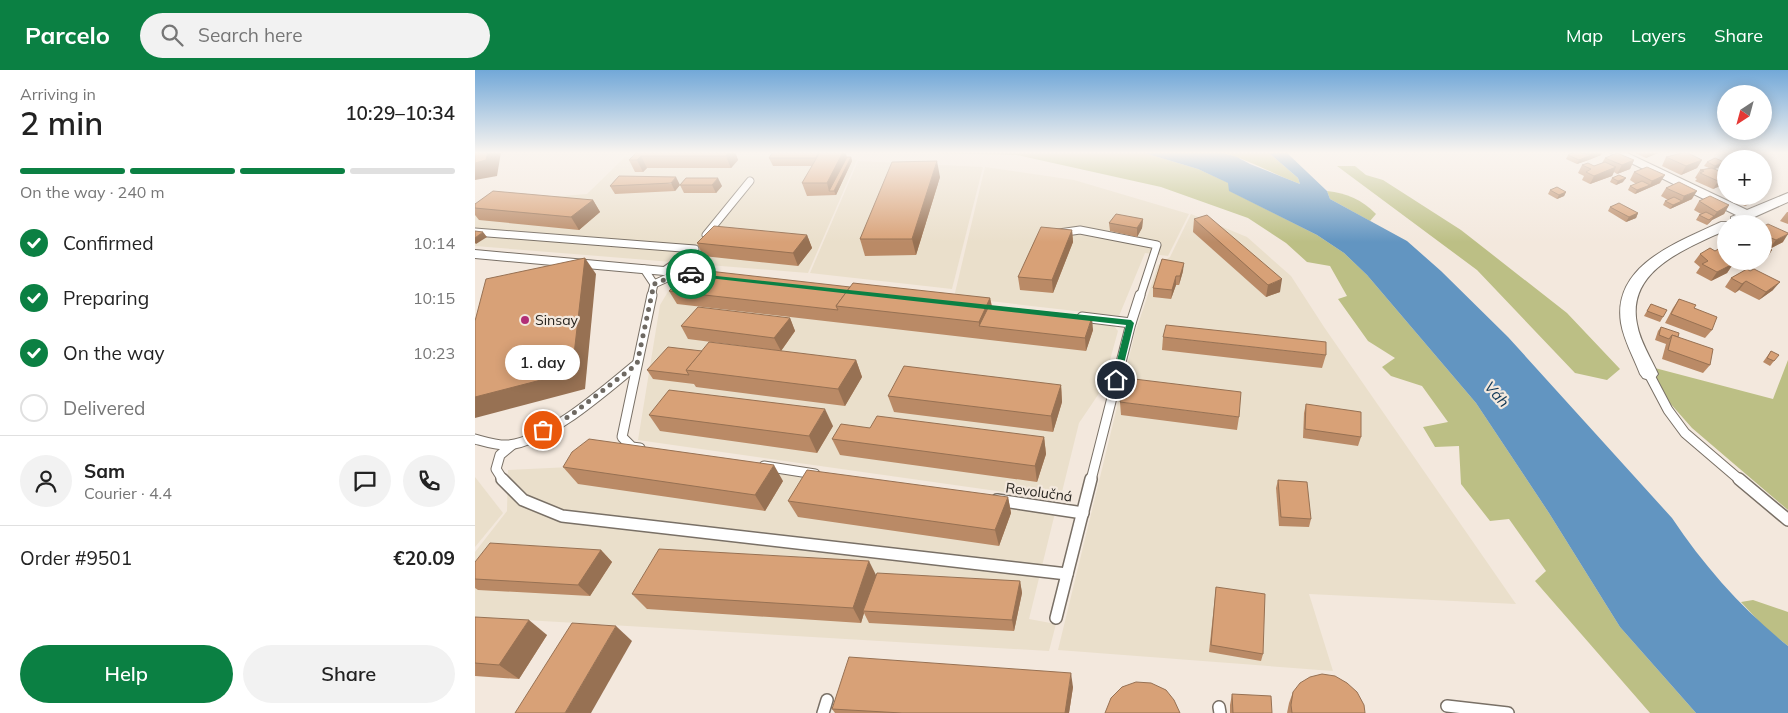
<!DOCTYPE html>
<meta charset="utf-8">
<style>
:root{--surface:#fff;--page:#f2f2f2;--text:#222;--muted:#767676;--line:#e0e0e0;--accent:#0b8043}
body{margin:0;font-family:Mulish,sans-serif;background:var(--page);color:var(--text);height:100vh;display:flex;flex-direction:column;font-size:19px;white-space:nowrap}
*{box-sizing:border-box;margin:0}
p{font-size:16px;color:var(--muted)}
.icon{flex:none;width:28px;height:28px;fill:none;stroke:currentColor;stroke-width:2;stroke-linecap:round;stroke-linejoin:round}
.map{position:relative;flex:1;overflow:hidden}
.side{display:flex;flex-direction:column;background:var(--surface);width:475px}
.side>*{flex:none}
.needle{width:32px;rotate:216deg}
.tools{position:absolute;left:1242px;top:15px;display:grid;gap:10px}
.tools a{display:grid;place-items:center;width:55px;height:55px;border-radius:50%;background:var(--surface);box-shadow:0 2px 12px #0003;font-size:25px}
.pin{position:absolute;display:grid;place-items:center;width:42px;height:42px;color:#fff;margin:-21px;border:2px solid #fff;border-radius:50%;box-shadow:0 1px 5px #0007}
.courier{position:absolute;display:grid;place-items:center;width:50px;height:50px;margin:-25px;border:4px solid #0b8043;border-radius:50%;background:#fff;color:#222;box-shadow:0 1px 6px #0007}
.bubble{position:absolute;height:35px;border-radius:18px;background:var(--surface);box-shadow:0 2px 12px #0003;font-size:16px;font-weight:600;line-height:35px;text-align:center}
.headline em{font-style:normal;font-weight:600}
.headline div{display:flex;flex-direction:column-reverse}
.headline{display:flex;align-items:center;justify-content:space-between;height:85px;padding:0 20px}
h1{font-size:32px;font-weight:600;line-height:38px}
.bar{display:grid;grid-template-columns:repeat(4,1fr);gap:8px 5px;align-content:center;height:60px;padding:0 20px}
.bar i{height:6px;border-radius:4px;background:var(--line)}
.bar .active{background:var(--accent)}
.bar p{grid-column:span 4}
.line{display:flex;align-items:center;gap:12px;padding:0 20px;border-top:1px solid var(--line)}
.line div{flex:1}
.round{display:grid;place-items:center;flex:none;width:52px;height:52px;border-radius:26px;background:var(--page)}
ol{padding:0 20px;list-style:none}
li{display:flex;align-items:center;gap:15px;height:55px}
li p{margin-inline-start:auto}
li .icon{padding:5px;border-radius:50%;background:var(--accent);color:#fff;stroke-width:4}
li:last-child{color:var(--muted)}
li i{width:28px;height:28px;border:2px solid var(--line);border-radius:50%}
.button{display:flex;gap:10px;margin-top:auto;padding:10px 20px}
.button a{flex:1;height:58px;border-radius:30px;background:var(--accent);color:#fff;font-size:20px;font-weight:600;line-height:58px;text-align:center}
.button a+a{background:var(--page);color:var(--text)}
header{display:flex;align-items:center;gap:30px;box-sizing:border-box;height:70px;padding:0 25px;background:var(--accent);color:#fff}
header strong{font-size:24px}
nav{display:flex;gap:28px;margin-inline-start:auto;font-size:18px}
.search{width:350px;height:45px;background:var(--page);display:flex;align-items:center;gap:12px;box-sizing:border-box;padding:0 18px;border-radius:28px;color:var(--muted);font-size:19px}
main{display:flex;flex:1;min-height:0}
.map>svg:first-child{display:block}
</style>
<header>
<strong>Parcelo</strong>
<div class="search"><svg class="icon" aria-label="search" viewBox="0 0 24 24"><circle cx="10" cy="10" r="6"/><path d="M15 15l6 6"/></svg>Search here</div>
<nav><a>Map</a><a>Layers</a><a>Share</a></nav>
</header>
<main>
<section class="side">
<div class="headline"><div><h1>2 min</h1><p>Arriving in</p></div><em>10:29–10:34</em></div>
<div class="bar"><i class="active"></i><i class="active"></i><i class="active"></i><i></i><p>On the way · 240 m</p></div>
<ol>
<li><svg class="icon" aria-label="check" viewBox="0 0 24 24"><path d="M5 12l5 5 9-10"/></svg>Confirmed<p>10:14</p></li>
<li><svg class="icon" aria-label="check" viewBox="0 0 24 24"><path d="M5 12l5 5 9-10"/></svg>Preparing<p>10:15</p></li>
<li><svg class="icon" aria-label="check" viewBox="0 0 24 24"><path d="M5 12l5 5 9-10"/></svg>On the way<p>10:23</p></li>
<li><i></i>Delivered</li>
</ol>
<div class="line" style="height:90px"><a class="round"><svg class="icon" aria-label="person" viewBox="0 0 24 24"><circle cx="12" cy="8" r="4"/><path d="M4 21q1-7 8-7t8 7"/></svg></a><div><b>Sam</b><p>Courier · 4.4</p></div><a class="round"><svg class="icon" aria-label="chat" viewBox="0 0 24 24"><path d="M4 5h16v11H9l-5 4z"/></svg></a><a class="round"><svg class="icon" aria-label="phone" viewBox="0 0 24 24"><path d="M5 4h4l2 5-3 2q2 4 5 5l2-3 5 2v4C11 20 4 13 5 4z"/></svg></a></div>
<div class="line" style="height:65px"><div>Order #9501</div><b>€20.09</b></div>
<div class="button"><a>Help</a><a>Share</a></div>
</section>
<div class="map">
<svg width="1313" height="643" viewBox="0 0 1313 643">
<rect width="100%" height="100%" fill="#f3e8dd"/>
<g fill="#eadfcb">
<polygon points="355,86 382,90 333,203 0,176 0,133 112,124 150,87"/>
<polygon points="383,91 508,97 477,219 335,203"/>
<polygon points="510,97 599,110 714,144 693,186 670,183 644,246 479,227"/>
<polygon points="716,144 772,167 816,206 849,257 1041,534 834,524 858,601 583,580 660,263 683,195 695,187"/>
<polygon points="200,210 639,256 643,261 627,319 604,353 585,430 163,370 185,235"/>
<polygon points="124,377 580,443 554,549 581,554 574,581 0,547 0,482 32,441 33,400 116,396"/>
<polygon points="0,407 28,443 0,477"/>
</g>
<g fill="#bcbf85">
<polygon points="404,82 666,82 723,99 754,113 755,121 842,165 869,183 892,205 1001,333 1074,443 1145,557 1221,643 1175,643 1060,511 1071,501 1034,449 1015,451 986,414 984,376 960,377 948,357 973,352 947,316 916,306 907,297 920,288 893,271 863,229 872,226 855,196 832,192 811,173 773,148 686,117 542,85"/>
<path d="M745 82H793L823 108 825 114C799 104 772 89 745 82Z"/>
<polygon points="862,96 880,96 891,105 908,110 986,160 1092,243 1145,299 1132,310 1100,303 1002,200"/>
<path d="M852 121C872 123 887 130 901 144L895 151 855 129Z"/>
<polygon points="1313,290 1313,440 1217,358 1194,332 1176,297 1298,329"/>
<polygon points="1278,530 1313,542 1313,576 1289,557 1266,532"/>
</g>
<path fill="#6295c1" d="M666 82H745L762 87 775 94 825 114 823 108 793 82H811L852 121 855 129 932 171 966 201 1033 267 1197 448C1229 496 1268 540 1313 576V643H1221L1145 557 1074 443 1001 333 892 205 869 183 842 165 754 121 753 113 723 99Z"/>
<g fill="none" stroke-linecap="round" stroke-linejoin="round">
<defs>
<g id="service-far2">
<polyline points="0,162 220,179 189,201"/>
<polyline points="584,163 605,160 682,175 665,227"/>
<polyline points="231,165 275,111"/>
<polyline points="169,199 179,214 176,227"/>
<polyline points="189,201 223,205"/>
<polyline points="179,214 201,204"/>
</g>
<g id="service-far1">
<polyline points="607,247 656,253"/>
<polyline points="1174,304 1193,340 1210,363 1265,410"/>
<path d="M0 369C11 372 23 376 34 375 75 370 131 319 162 294"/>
<polyline points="165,378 157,377 147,367 177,225"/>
<polyline points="289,396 340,404"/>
<polyline points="28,410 21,399 25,385 37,375"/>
<polyline points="616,410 656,253 665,225"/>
</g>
<g id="service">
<polyline points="27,409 48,430 87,446 592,504"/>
<polyline points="1264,409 1313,450"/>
<polyline points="522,430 608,443"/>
<polyline points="581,548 616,409"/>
<polyline points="972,636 1033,643"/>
<polyline points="744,637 745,643"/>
<polyline points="348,643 352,630"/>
</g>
<g id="minor">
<path d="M1134 82H1150L1272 140 1313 123V132L1266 153 1251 154V160C1211 179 1151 200 1162 254 1165 272 1176 288 1183 304L1180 308 1174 310 1168 308 1165 304C1159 288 1149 271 1146 253 1137 195 1203 172 1246 152H1256V147L1261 145Z"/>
<polygon points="0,180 189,197 196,201 189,205 0,188"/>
</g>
</defs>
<use href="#service-far2" stroke="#797066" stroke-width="9"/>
<use href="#service-far1" stroke="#797066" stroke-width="11"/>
<use href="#service" stroke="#797066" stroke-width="14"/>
<use href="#minor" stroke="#797066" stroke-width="2"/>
<use href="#service-far2" stroke="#fff" stroke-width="7"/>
<use href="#service-far1" stroke="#fff" stroke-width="9"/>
<use href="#service" stroke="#fff" stroke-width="11"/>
<use href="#minor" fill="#fff" fill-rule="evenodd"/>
</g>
<g fill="#ba8a66">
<polygon points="162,82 260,82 263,90 256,98 172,98 168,102 160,102 154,90"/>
<polygon points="370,82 372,87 376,87 377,91 361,125 332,126 327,113 337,96 298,96 294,88"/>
<polygon points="1099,82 1127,82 1126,85 1102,94 1091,89 1093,85"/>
<polygon points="1158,82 1184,82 1183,83 1171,88"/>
<polygon points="1191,87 1227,90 1222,98 1206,105 1187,96"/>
<polygon points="1130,88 1159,90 1155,99 1142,104 1139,102 1137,106 1115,114 1107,110 1109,106 1103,103 1107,95 1119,96 1127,93"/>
<polygon points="1232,92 1246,96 1240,99 1250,114 1238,119 1220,111 1222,109 1220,108 1225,100 1234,98 1229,96"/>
<polygon points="1159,102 1185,113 1160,124 1153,120 1155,116 1161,114 1155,110"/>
<polygon points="144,106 205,115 211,108 247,116 241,123 209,123 205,115 200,121 140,124 135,116"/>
<polygon points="465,107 441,185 390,186 385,169"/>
<polygon points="1137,108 1148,112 1141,115 1135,112"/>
<polygon points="1191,118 1217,129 1195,139 1188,135 1190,131 1193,130 1186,126"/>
<polygon points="1075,120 1091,122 1089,126 1082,129 1073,124"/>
<polygon points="1251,122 1251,126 1286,126 1284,129 1270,136 1249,126"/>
<polygon points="118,130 125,142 104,160 4,150 0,145 0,134"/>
<polygon points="1224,131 1254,135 1249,144 1237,150 1232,155 1221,150 1224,145 1226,144 1219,140"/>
<polygon points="1135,137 1163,143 1161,148 1151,152 1133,141"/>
<polygon points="1312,142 1313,142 1313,154 1305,151"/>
<polygon points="668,149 667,158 662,167 635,161 634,153"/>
<polygon points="719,149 805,222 791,227 718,162"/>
<polygon points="1289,156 1308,172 1295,179 1294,185 1289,187"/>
<polygon points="597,160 598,172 578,223 545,220 543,207"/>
<polygon points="332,165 337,178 323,196 228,186 222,173"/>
<polygon points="1225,184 1251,191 1262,191 1259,195 1256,197 1252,203 1236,211 1221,203 1225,197 1219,192"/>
<polygon points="1272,199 1298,220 1284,230 1264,220 1260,223 1250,217 1256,208"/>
<polygon points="708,201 704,215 701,215 696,229 678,227 678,218"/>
<polygon points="375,217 515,228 517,236 618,260 611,281 202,234 194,221"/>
<polygon points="1204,229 1219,238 1237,260 1230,268 1190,253 1198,238"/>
<polygon points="1176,234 1188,247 1185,252 1169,246"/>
<polygon points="315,248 320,261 306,281 213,269 206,256"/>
<polygon points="1186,257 1203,267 1235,295 1228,303 1187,289 1191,274 1180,270 1183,261"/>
<polygon points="688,267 851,285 847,298 687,280"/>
<polygon points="227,281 381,290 387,307 370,336 221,317 219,314 178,309 172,300"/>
<polygon points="1296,281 1299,291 1295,296 1288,292"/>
<polygon points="586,315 587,332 578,362 419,342 413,326"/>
<polygon points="645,332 764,347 762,360 646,345"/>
<polygon points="831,334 886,367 883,376 828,368 829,343"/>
<polygon points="174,345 358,356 342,383 185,361"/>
<polygon points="395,358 569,367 571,384 562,412 365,385 357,369"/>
<polygon points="88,397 308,411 290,441 103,414"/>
<polygon points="803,410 836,449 834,457 804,456 801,418"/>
<polygon points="533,427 536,443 524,476 323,447 313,431"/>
<polygon points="126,480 137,492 115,526 3,520 0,518 0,492"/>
<polygon points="401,505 545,511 547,523 539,561 394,553 389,543 386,553 172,539 157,524"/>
<polygon points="741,517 788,584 786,591 734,582"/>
<polygon points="0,547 72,565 44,609 0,606"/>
<polygon points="598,617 594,643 360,643 357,639"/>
<polygon points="818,622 890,643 812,643 814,633"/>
<polygon points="757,624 797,643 755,643 755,635"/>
</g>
<g fill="#977153">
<polygon points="13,82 26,82 22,106 0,110 0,93"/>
<polygon points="254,82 260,82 263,90 256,98 251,86"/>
<polygon points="368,82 370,82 373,91 354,121 352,113"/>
<polygon points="1117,82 1127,82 1126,85 1114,90"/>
<polygon points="1174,82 1184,82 1183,83 1171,88"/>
<polygon points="1116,85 1114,90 1102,94 1104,90"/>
<polygon points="166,86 172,98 168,102 162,90"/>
<polygon points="376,87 377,91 361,125 359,121"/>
<polygon points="1159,90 1155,99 1142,104 1147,95"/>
<polygon points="1227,90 1222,98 1206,105 1211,96"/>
<polygon points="462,91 465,107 441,185 437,169"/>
<polygon points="1249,92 1246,96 1238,100 1240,96"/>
<polygon points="1141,97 1137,106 1115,114 1119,106"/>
<polygon points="1190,105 1185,113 1160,124 1162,120 1175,115 1177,111"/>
<polygon points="201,107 205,115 200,121 196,113"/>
<polygon points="1251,107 1251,112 1250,114 1238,119 1243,111"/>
<polygon points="243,108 247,116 241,123 237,115"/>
<polygon points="1151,108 1148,112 1141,115 1143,111"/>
<polygon points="1222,121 1217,129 1195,139 1198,135 1207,131 1209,126"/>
<polygon points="1091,122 1089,126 1082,129 1084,125"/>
<polygon points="1278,126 1286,126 1284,129 1270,136 1276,127"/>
<polygon points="118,130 125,142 104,160 96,147"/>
<polygon points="1254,135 1249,144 1237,150 1232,155 1242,142"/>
<polygon points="1163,143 1161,148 1151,152 1154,147"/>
<polygon points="668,149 667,158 662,167 662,158"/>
<polygon points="597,160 598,172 578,223 577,210"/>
<polygon points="8,162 12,167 1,174 0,173 0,168"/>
<polygon points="1313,164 1308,172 1294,179 1301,170"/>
<polygon points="332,165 337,178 323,196 318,183"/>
<polygon points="1297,180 1294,185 1289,187 1289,185"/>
<polygon points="110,188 121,204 110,319 0,348 0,327"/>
<polygon points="1256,191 1262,191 1259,195 1256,197 1252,203 1236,211 1242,202"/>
<polygon points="709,193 708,201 704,215 705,206"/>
<polygon points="701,206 701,215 696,229 697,220"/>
<polygon points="807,209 805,222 791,227 793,215"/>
<polygon points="1271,211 1264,220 1260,223 1267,214"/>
<polygon points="1305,212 1298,220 1284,230 1291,222"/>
<polygon points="515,228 518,244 504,256 504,252"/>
<polygon points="617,247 618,260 611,281 610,268"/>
<polygon points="315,248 320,261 306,281 299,268"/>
<polygon points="381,290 387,307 370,336 363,319"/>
<polygon points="586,315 587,332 578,362 576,346"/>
<polygon points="350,339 358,356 342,383 334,366"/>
<polygon points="569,367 571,384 562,412 560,396"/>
<polygon points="299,395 308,411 290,441 280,425"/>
<polygon points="533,427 536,443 524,476 520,460"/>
<polygon points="126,480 137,492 115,526 103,515"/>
<polygon points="394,491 402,507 388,541 389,543 386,553 378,538"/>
<polygon points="545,511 547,523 539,561 537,550"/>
<polygon points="54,550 72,565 44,609 24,595"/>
<polygon points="141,556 157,571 116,643 90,643"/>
<polygon points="596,603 598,617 594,643 590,643"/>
</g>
<g fill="#d8a177" stroke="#977153">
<polygon points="0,82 13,82 11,90 0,93"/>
<polygon points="162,82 254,82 251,86 166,86 162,90 154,90"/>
<polygon points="298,82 344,82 341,88 294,88"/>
<polygon points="345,82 368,82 352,113 327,113"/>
<polygon points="1099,82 1103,82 1116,85 1104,90 1093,85"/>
<polygon points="1211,82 1227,90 1211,96 1191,87"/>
<polygon points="1142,83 1159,90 1147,95 1130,88"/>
<polygon points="372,87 376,87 359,121 354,121"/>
<polygon points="1240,88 1249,92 1240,96 1232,92"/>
<polygon points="462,91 437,169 385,169 417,92"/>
<polygon points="1130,92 1141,97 1119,106 1111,102 1116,99 1107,95 1113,93 1119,96"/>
<polygon points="1172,97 1190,105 1177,111 1159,102"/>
<polygon points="1237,98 1251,104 1251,107 1243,111 1225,103 1229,101 1225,100"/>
<polygon points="1144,105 1151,108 1143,111 1137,108"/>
<polygon points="144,106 201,107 196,113 135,116"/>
<polygon points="211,108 243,108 237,115 205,115"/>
<polygon points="1167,111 1175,115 1162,120 1155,116"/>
<polygon points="1204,112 1222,121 1209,126 1191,118"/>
<polygon points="1082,117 1091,122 1084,125 1075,120"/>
<polygon points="18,121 118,130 96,147 0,138 0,134"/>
<polygon points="1235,126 1254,135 1242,142 1224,131"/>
<polygon points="1199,127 1207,131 1198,135 1190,131"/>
<polygon points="1144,133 1163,143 1154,147 1135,137"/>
<polygon points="1231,142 1239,146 1234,150 1224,145"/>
<polygon points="641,144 668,149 662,158 634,153"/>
<polygon points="732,145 807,209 793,215 719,149"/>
<polygon points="1293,154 1313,163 1313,164 1301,170 1289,165 1289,156"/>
<polygon points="239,156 332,165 318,183 222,173"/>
<polygon points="566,157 597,160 577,210 543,207"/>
<polygon points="0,161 8,162 0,168"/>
<polygon points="1289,176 1297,180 1289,184"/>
<polygon points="1247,177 1251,180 1251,191 1256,191 1255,192 1258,194 1242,202 1227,194 1233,191 1225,184 1235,178 1240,181"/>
<polygon points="110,188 97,302 0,327 0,251 11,209"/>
<polygon points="687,189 709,193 705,206 701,206 697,220 678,218"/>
<polygon points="216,199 375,217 361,236 363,240 194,221"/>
<polygon points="1272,199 1275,201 1279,199 1305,212 1291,222 1271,211 1267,214 1256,208"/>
<polygon points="378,213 515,228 504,252 361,236"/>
<polygon points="1204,229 1221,235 1219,238 1242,247 1237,260 1196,244"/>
<polygon points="1176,234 1192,240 1188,247 1172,241"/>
<polygon points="514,236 617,247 610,268 504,256"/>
<polygon points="223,237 315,248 299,268 206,256"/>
<polygon points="691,255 851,272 851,285 688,267"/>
<polygon points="1186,257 1204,263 1203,267 1197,265 1194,269 1184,265"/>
<polygon points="1197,265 1238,279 1235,295 1193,280"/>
<polygon points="234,272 381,290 363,319 211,300"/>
<polygon points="193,277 227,281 211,300 214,305 172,300"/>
<polygon points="1296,281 1304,285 1299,291 1292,288"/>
<polygon points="429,296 586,315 576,346 413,326"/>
<polygon points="651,308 766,322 764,347 645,332"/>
<polygon points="194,320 350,339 334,366 174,345"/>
<polygon points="831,334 886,342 886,367 830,359"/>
<polygon points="402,346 569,367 560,396 357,369 366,354 395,358"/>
<polygon points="114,369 299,395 280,425 88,397 97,382"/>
<polygon points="332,400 533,427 520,460 313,431"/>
<polygon points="803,410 832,412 836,449 806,447"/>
<polygon points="15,473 126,480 103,515 0,509 0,492"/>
<polygon points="184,479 394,491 378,538 157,524"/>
<polygon points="402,503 545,511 537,550 388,541"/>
<polygon points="741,517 790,524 788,584 736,575"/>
<polygon points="0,547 54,550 24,595 0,593"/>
<polygon points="97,553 141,556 90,643 40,643"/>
<polygon points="374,587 596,603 590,643 427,643 357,639"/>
<polygon points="847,604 860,606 872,613 882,622 889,635 890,643 817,643 816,635 818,622 825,613 835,607"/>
<polygon points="661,612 676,613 691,620 699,630 705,643 630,643 636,628 647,617"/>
<polygon points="757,624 796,626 797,643 758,643"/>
</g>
<linearGradient id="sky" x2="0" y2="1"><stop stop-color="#72a8d8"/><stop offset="0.48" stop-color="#faf5f0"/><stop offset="1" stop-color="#faf5f0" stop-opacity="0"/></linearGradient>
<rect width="1313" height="172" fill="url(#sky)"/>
<polygon fill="#0b8043" points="213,203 656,250 659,253 645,310 641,313 637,310 651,255 216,206"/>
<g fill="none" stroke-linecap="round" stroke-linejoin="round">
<polyline stroke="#6e6962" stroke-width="5" stroke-dasharray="0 9" points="68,360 95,346 162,294 179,214 206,203 216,204"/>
</g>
<circle fill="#b12e76" stroke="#f3e8dd" stroke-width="2" cx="50" cy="250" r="5"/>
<g text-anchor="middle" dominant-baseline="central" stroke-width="4.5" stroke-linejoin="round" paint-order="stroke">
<g font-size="14" fill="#27241f" stroke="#f3e8dd" text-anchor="start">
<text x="60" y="250">Sinsay</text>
</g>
<g font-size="14" fill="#27241f" stroke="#f3e8dd">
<text transform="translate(564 422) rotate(8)">Revolučná</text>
</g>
<g font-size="15" font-style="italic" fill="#0f3756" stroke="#f3e8dd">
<text transform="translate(1022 324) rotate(48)">Váh</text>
</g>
</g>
</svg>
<div class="tools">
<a><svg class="needle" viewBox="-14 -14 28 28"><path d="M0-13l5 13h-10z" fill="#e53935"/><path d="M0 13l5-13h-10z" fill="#767676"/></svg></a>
<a>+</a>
<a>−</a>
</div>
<div class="pin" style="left:68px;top:360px;background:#ea580c"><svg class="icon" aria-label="bag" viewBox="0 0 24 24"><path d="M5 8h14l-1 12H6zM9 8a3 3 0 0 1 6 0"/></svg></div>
<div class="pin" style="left:641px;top:310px;background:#1f2937"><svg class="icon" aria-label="home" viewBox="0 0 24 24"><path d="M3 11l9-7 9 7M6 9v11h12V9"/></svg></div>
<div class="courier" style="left:216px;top:204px"><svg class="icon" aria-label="car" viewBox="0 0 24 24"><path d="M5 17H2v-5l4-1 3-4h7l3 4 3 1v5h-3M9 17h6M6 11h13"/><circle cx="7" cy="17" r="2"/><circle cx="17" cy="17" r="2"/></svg></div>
<div class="bubble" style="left:30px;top:275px;width:75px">1. day</div>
</div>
</main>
